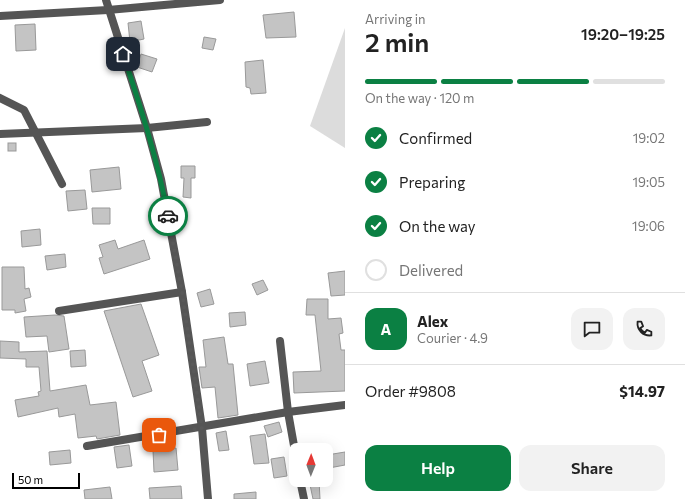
<!DOCTYPE html>
<meta charset="utf-8">
<style>
:root{--surface:#fff;--page:#f2f2f2;--text:#222;--muted:#767676;--line:#e0e0e0;--accent:#0b8043}
body{margin:0;font-family:Commissioner,sans-serif;background:var(--page);color:var(--text);height:100vh;display:flex;flex-direction:column;font-size:15px;white-space:nowrap}
*{box-sizing:border-box;margin:0}
p{font-size:13px;color:var(--muted)}
.icon{flex:none;width:22px;height:22px;fill:none;stroke:currentColor;stroke-width:2;stroke-linecap:round;stroke-linejoin:round}
.map{position:relative;flex:1;overflow:hidden}
.details{display:flex;flex-direction:column;background:var(--surface);width:340px}
.details>*{flex:none}
.needle{width:26px;rotate:1deg}
.fabs{position:absolute;left:289px;top:443px;display:grid;gap:8px}
.fabs a{display:grid;place-items:center;width:44px;height:44px;border-radius:8px;background:var(--surface);box-shadow:0 4px 16px #0002;font-size:20px}
.scale{position:absolute;left:12px;bottom:10px;width:68px;box-sizing:border-box;padding-left:4px;border:2px solid #000;border-top:0;font-size:11px;line-height:14px;white-space:nowrap;color:#000;-webkit-text-stroke:3px #fff;paint-order:stroke}
.pin{position:absolute;display:grid;place-items:center;width:34px;height:34px;color:#fff;margin:-17px;border-radius:8px;box-shadow:0 2px 6px #0006}
.courier{position:absolute;display:grid;place-items:center;width:40px;height:40px;margin:-20px;border:3px solid #0b8043;border-radius:50%;background:#fff;color:#222;box-shadow:0 1px 5px #0007}
.head em{font-style:normal;font-weight:600}
.head div{display:flex;flex-direction:column-reverse}
.head{display:flex;align-items:center;justify-content:space-between;height:68px;padding:0 20px}
h1{font-size:26px;font-weight:600;line-height:30px}
.bar{display:grid;grid-template-columns:repeat(4,1fr);gap:6px 4px;align-content:center;height:48px;padding:0 20px}
.bar i{height:5px;border-radius:3px;background:var(--line)}
.bar .selected{background:var(--accent)}
.bar p{grid-column:span 4}
.line{display:flex;align-items:center;gap:10px;padding:0 20px;border-top:1px solid var(--line)}
.line div{flex:1}
.round{display:grid;place-items:center;flex:none;width:42px;height:42px;border-radius:12px;background:var(--page)}
ol{padding:0 20px;list-style:none}
li{display:flex;align-items:center;gap:12px;height:44px}
li p{margin-inline-start:auto}
li .icon{padding:4px;border-radius:50%;background:var(--accent);color:#fff;stroke-width:4}
li:last-child{color:var(--muted)}
li i{width:22px;height:22px;border:2px solid var(--line);border-radius:50%}
.primary-button{display:flex;gap:8px;margin-top:auto;padding:8px 20px}
.primary-button a{flex:1;height:46px;border-radius:12px;background:var(--accent);color:#fff;font-size:16px;font-weight:600;line-height:46px;text-align:center}
.primary-button a+a{background:var(--page);color:var(--text)}
main{display:flex;flex:1;min-height:0}
.map>svg:first-child{display:block}
</style>
<main>
<div class="map">
<svg width="345" height="499" viewBox="0 0 345 499">
<rect width="100%" height="100%" fill="#fff"/>
<polygon fill="#dcdcdc" points="345,28 345,148 310,126"/>
<g fill="#c4c4c4" stroke="#999">
<polygon points="294,12 296,37 266,38 263,15"/>
<polygon points="141,21 144,39 130,42 128,23"/>
<polygon points="35,24 36,50 16,51 15,25"/>
<polygon points="204,37 216,39 213,50 202,48"/>
<polygon points="141,54 157,59 152,72 137,67"/>
<polygon points="263,60 266,93 251,94 250,88 246,87 245,62"/>
<rect x="8" y="143" width="8" height="8"/>
<polygon points="181,166 195,166 195,178 191,178 191,198 183,197 184,178 181,178"/>
<polygon points="119,167 121,189 92,192 90,170"/>
<polygon points="85,190 87,209 68,211 66,191"/>
<polygon points="92,208 110,208 110,224 93,224"/>
<polygon points="40,229 41,245 22,247 21,231"/>
<polygon points="115,240 118,249 144,240 150,259 104,274 99,258 103,257 99,245"/>
<polygon points="65,254 66,267 47,270 45,256"/>
<polygon points="2,267 24,267 25,289 29,288 31,297 24,299 26,311 15,313 15,310 2,310"/>
<polygon points="345,271 345,295 331,296 328,273"/>
<polygon points="263,280 268,290 257,295 252,284"/>
<polygon points="210,289 214,304 201,307 197,293"/>
<polygon points="307,299 328,299 328,319 341,318 343,333 339,334 341,350 345,350 345,391 294,393 293,372 321,371 315,315 306,315"/>
<polygon points="141,304 159,355 142,361 152,391 133,397 104,311"/>
<polygon points="245,312 246,325 230,327 229,313"/>
<polygon points="55,315 64,316 69,349 49,352 47,336 26,337 24,317"/>
<polygon points="224,337 228,364 233,364 238,415 218,418 215,387 202,388 199,367 206,367 203,340"/>
<polygon points="0,341 19,342 19,352 47,351 50,391 86,385 90,405 116,402 120,435 97,439 96,436 78,438 75,414 59,417 58,408 18,417 15,400 39,396 38,392 41,391 39,367 26,367 26,359 0,358"/>
<polygon points="85,350 86,366 71,367 70,351"/>
<polygon points="265,361 269,383 250,386 247,364"/>
<polygon points="279,422 282,432 268,437 264,426"/>
<polygon points="226,431 229,450 219,451 216,433"/>
<polygon points="265,434 269,463 254,464 250,436"/>
<polygon points="129,445 132,466 117,468 114,447"/>
<polygon points="176,448 178,470 154,472 153,450"/>
<polygon points="70,450 71,463 50,465 49,452"/>
<polygon points="345,452 345,465 329,468 327,455"/>
<polygon points="284,457 287,476 274,478 271,459"/>
<polygon points="309,480 319,480 320,499 313,499"/>
<polygon points="181,486 182,499 150,499 149,488"/>
<polygon points="110,487 112,499 85,499 84,490"/>
<polygon points="256,492 256,499 234,499 234,494"/>
</g>
<g fill="none" stroke-linecap="round" stroke-linejoin="round">
<g stroke="#555" stroke-width="8">
<polyline points="0,16 108,10 220,0"/>
<polyline points="0,98 24,110 62,184"/>
<polyline points="0,134 147,128 207,122"/>
<polyline points="59,311 182,292"/>
<polyline points="280,341 288,412 296,457"/>
<polyline points="87,446 288,412 345,405"/>
<polyline points="300,480 304,499"/>
</g>
<polyline stroke="#555" stroke-width="8" points="106,0 147,128 161,179 182,292 202,428 208,499"/>
</g>
<g fill="none" stroke-linecap="round" stroke-linejoin="round">
<polyline stroke="#595959" stroke-width="4" stroke-dasharray="0 7.2" points="159,435 202,428 182,292 168,216"/>
<path stroke="#0b8043" stroke-width="5" d="M123 54C141 108 158 161 168 216"/>
</g>
</svg>
<div class="fabs">
<a><svg class="needle" viewBox="-14 -14 28 28"><path d="M0-13l5 13h-10z" fill="#e53935"/><path d="M0 13l5-13h-10z" fill="#767676"/></svg></a>
</div>
<div class="scale">50 m</div>
<div class="pin" style="left:159px;top:435px;background:#ea580c"><svg class="icon" aria-label="bag" viewBox="0 0 24 24"><path d="M5 8h14l-1 12H6zM9 8a3 3 0 0 1 6 0"/></svg></div>
<div class="pin" style="left:123px;top:54px;background:#1f2937"><svg class="icon" aria-label="home" viewBox="0 0 24 24"><path d="M3 11l9-7 9 7M6 9v11h12V9"/></svg></div>
<div class="courier" style="left:168px;top:216px"><svg class="icon" aria-label="car" viewBox="0 0 24 24"><path d="M5 17H2v-5l4-1 3-4h7l3 4 3 1v5h-3M9 17h6M6 11h13"/><circle cx="7" cy="17" r="2"/><circle cx="17" cy="17" r="2"/></svg></div>
</div>
<section class="details">
<div class="head"><div><h1>2 min</h1><p>Arriving in</p></div><em>19:20–19:25</em></div>
<div class="bar"><i class="selected"></i><i class="selected"></i><i class="selected"></i><i></i><p>On the way · 120 m</p></div>
<ol>
<li><svg class="icon" aria-label="check" viewBox="0 0 24 24"><path d="M5 12l5 5 9-10"/></svg>Confirmed<p>19:02</p></li>
<li><svg class="icon" aria-label="check" viewBox="0 0 24 24"><path d="M5 12l5 5 9-10"/></svg>Preparing<p>19:05</p></li>
<li><svg class="icon" aria-label="check" viewBox="0 0 24 24"><path d="M5 12l5 5 9-10"/></svg>On the way<p>19:06</p></li>
<li><i></i>Delivered</li>
</ol>
<div class="line" style="height:72px"><b class="round" style="background:var(--accent);color:#fff">A</b><div><b>Alex</b><p>Courier · 4.9</p></div><a class="round"><svg class="icon" aria-label="chat" viewBox="0 0 24 24"><path d="M4 5h16v11H9l-5 4z"/></svg></a><a class="round"><svg class="icon" aria-label="phone" viewBox="0 0 24 24"><path d="M5 4h4l2 5-3 2q2 4 5 5l2-3 5 2v4C11 20 4 13 5 4z"/></svg></a></div>
<div class="line" style="height:52px"><div>Order #9808</div><b>$14.97</b></div>
<div class="primary-button"><a>Help</a><a>Share</a></div>
</section>
</main>
